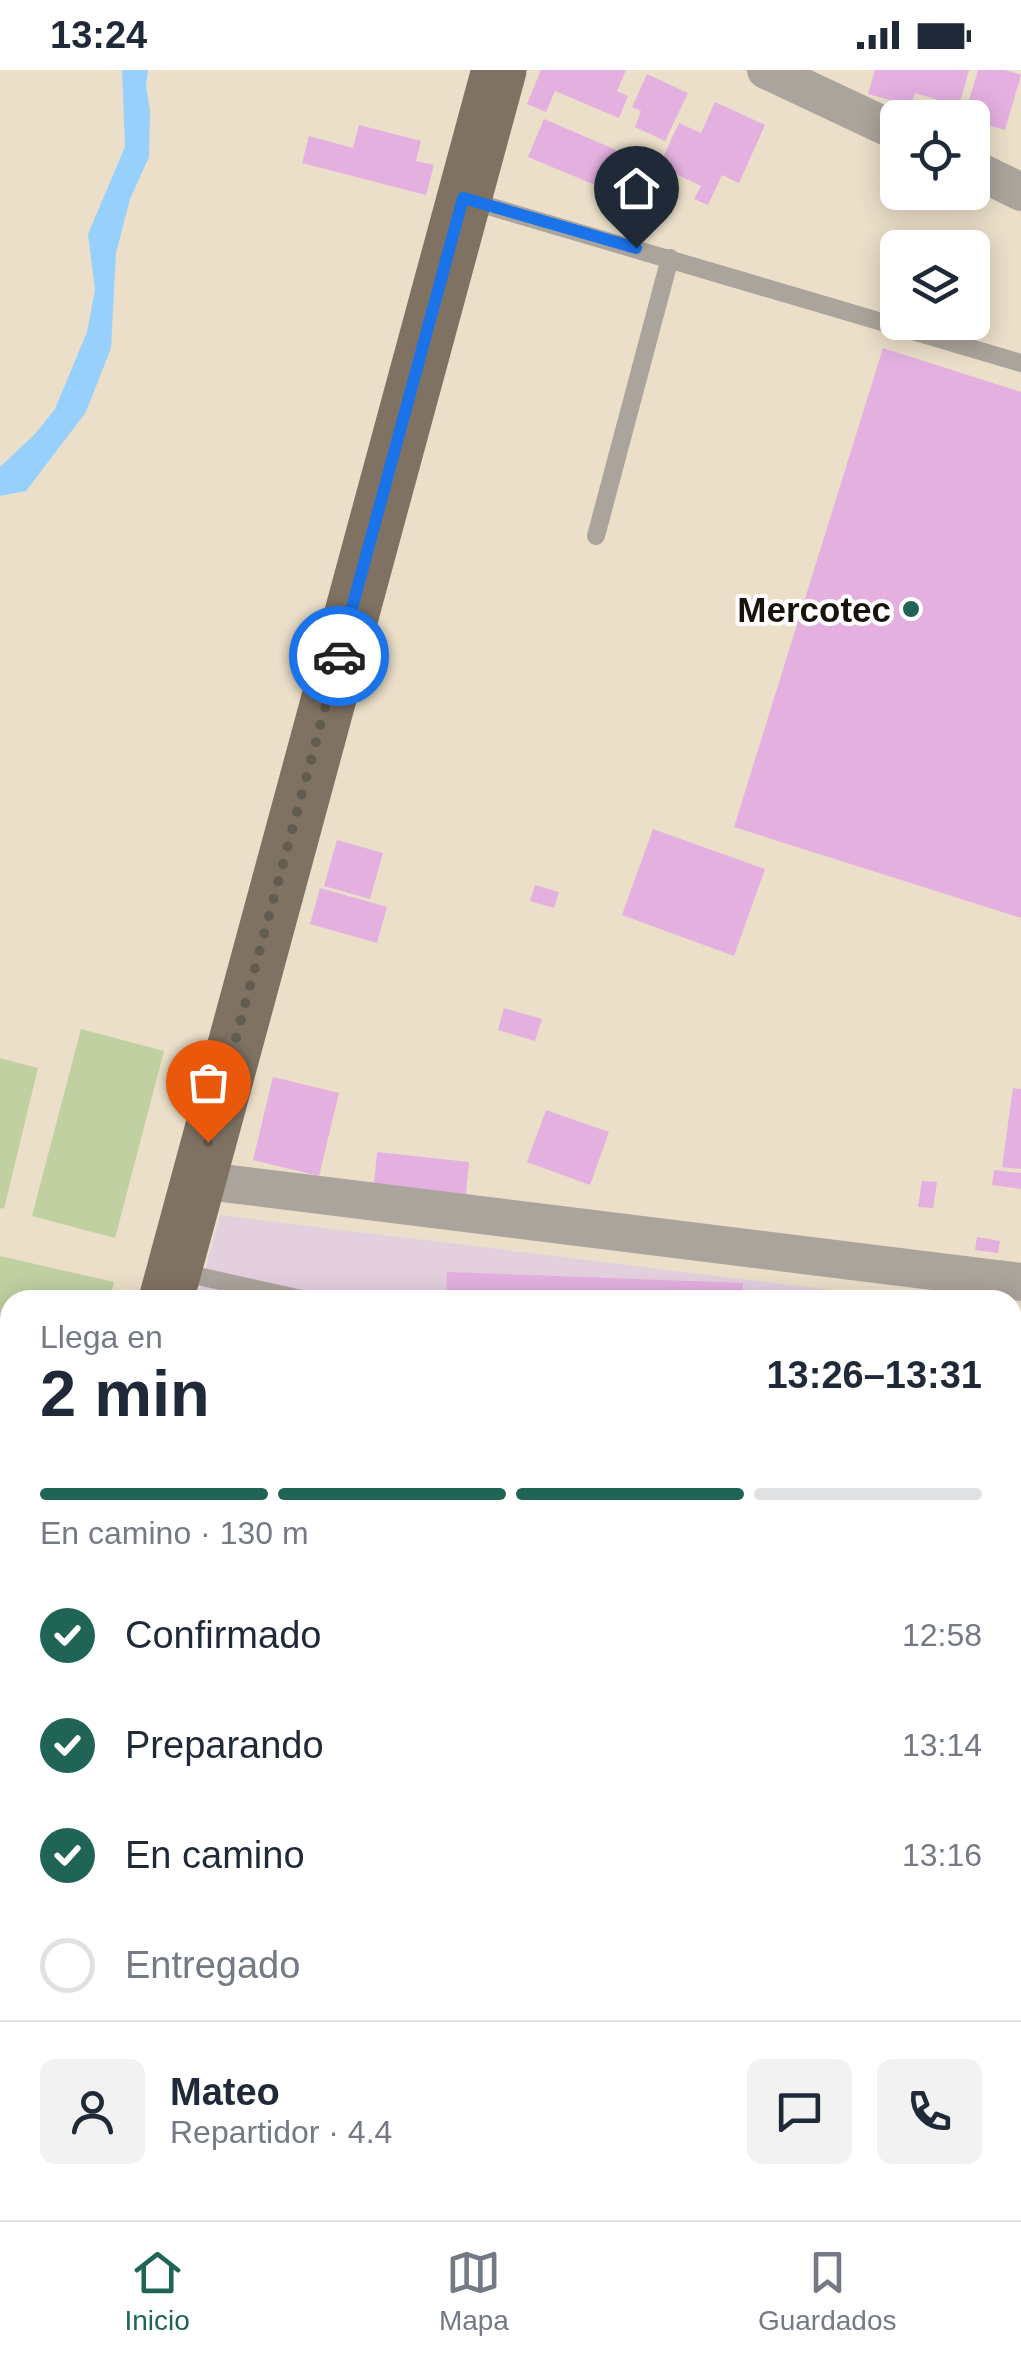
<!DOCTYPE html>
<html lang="es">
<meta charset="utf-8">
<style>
:root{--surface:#fff;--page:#f2f2f3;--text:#1f2937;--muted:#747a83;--line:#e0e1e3;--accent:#1f6455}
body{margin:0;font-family:Helvetica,sans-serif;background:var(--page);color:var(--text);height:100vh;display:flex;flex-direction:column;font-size:38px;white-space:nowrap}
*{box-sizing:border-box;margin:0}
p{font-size:32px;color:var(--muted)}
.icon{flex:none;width:55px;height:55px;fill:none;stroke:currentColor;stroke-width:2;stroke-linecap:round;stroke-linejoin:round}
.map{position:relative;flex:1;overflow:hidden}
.sheet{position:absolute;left:0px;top:1220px;width:1022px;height:930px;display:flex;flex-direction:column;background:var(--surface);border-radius:30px 30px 0 0;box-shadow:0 5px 25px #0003}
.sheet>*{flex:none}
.controls{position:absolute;left:880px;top:30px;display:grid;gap:20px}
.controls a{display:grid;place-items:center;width:110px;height:110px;border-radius:15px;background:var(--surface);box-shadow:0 5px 25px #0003;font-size:50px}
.pin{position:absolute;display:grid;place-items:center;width:85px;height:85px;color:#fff;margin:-102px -42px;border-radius:50% 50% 50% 0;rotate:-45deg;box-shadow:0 0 10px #0007}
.pin .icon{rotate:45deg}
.courier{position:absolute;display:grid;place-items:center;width:100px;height:100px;margin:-50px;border:8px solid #1a73e8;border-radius:50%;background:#fff;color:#222;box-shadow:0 2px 12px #0007}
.headline em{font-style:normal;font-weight:700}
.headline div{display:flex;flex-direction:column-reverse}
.headline{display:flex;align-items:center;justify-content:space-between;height:170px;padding:0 40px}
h1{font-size:65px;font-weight:700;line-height:75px}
.bar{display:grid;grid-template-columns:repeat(4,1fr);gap:15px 10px;align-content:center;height:120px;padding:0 40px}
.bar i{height:12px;border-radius:8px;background:var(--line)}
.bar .on{background:var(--accent)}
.bar p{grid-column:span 4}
.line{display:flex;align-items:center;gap:25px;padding:0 40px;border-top:2px solid var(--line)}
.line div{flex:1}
.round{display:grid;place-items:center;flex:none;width:105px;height:105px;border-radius:15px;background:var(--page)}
ol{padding:0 40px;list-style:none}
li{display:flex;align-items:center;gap:30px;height:110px}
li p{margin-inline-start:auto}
li .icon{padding:10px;border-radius:50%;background:var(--accent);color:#fff;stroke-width:4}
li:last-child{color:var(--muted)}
li i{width:55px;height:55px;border:5px solid var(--line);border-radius:50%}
.status{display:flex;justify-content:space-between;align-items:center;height:70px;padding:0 50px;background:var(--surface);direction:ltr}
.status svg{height:28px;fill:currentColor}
.tab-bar{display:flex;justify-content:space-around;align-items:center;height:140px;border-top:2px solid var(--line);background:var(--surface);font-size:28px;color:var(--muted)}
.tab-bar a{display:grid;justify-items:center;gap:5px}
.tab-bar .on{color:var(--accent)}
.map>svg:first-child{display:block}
</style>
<div class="status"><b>13:24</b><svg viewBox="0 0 49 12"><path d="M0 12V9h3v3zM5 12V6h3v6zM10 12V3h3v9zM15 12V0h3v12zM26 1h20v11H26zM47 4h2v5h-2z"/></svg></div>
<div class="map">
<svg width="1021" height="2150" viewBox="0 0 1021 2150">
<rect width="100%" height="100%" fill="#ebdfc9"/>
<polygon fill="#e4cfde" points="220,1145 912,1230 197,1230"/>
<g fill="#c0d0a1">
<polygon points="81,959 164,981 115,1168 32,1146"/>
<polygon points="0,988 38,998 4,1139 0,1138"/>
<polygon points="0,1186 114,1212 110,1230 10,1230 10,1382 0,1379"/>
<polygon points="0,1710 10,1720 10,1799 0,1813"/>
</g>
<polygon fill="#97d0fd" points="122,0 148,0 146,16 150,40 149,87 130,129 116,183 111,278 86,342 26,421 0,426 0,397 35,364 55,339 87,262 95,220 88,164 125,77"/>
<g fill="#e3b0e0">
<polygon points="541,0 626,0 617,21 628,26 619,48 555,21 546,42 527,34"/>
<polygon points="875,0 969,0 959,36 915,23 911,36 868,24"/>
<polygon points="978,0 1005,0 1021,5 1005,60 964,48"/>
<polygon points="647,4 688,23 665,71 635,57 641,41 632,37"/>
<polygon points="715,32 765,55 739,113 722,105 708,135 694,129 701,116 659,96 679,53 701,63"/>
<polygon points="544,49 635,88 619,125 528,87"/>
<polygon points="359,55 421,71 416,91 434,95 426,125 302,93 309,66 353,78"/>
<polygon points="883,278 1021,322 1021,848 734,757"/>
<polygon points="653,759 765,799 734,886 622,845"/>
<polygon points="337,770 383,783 370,829 324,816"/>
<polygon points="535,815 559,822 554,838 530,831"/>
<polygon points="320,818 387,837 377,873 310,854"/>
<polygon points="504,938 542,949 535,971 498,960"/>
<polygon points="273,1007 339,1023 319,1106 253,1090"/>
<polygon points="1013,1018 1021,1019 1021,1099 1002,1097"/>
<polygon points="546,1040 609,1062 590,1115 527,1092"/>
<polygon points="377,1082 469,1092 466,1124 374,1114"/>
<polygon points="994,1100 1021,1103 1021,1119 992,1115"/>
<polygon points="922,1111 937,1112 933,1138 918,1137"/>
<polygon points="977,1167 1000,1171 998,1183 975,1180"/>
<polygon points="447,1202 743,1213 743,1230 446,1230"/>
<polygon points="1012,1254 1021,1254 1021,1387 1012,1386"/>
<polygon points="1012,1568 1021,1569 1021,1617 1012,1616"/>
<polygon points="1012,1715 1021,1716 1017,1785 1012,1785"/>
<polygon points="1,1985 10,1986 10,2049 0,2048"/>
<polygon points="84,2140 127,2140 125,2150 82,2150"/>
<polygon points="209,2140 241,2140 240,2150 208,2150"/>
<polygon points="503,2140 545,2140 544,2150 502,2150"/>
<polygon points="713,2140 990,2140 989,2150 712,2150"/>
</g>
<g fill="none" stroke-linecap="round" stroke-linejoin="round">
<g stroke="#aba49c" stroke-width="18">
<polyline points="468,130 1021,293"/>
<polyline points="596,466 670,188"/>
<polyline points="180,1202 306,1230"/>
<polyline points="0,1427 10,1429"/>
<polyline points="1012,2111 1021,2112"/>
</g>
<g stroke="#aba49c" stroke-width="38">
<polyline points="766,0 898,62"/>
<polyline points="972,98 1021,122"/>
<polyline points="198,1110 1021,1212"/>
<polyline points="1012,1669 1021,1669"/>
<polyline points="0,1971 10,1971"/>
<polyline points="1012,2003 1021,2003"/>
<polyline points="652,2150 652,2140"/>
</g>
<g stroke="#7f7263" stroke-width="55">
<polyline points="166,1230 499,0"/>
<polyline points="0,1846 10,1809"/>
</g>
</g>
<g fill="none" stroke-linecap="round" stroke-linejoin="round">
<polyline stroke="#625b4f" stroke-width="10" stroke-dasharray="0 18" points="208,1072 339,586"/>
<polyline stroke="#1a73e8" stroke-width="12" points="339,586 463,128 636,178"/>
</g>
<circle fill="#1f6455" stroke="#fff" stroke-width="4" cx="911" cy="539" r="10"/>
<g text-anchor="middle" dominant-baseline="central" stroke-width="8" stroke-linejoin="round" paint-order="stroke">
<g font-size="35" font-weight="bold" fill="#18140d" stroke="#fff" text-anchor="end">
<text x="891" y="539">Mercotec</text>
</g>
</g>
</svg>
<div class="controls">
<a><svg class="icon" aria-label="locate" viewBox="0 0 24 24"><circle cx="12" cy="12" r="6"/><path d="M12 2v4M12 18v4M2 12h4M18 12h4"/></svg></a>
<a><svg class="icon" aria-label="layers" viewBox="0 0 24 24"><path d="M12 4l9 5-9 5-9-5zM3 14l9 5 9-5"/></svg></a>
</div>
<div class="pin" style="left:208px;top:1072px;background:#ea580c"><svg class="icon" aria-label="bag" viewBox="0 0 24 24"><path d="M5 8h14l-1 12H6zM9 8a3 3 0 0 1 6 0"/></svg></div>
<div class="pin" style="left:636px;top:178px;background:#1f2937"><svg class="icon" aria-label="home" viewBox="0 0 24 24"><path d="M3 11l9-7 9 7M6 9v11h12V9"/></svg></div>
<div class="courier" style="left:339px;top:586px"><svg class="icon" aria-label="car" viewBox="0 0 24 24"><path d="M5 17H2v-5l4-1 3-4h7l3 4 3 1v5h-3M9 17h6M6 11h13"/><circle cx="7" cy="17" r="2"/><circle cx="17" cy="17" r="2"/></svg></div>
<section class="sheet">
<div class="headline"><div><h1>2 min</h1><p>Llega en</p></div><em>13:26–13:31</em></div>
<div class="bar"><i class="on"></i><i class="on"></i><i class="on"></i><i></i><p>En camino · 130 m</p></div>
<ol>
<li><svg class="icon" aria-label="check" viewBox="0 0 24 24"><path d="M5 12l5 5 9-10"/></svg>Confirmado<p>12:58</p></li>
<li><svg class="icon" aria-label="check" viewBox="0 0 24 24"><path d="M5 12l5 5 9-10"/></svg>Preparando<p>13:14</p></li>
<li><svg class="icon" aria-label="check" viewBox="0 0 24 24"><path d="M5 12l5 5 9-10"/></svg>En camino<p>13:16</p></li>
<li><i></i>Entregado</li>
</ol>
<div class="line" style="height:180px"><a class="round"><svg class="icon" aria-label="person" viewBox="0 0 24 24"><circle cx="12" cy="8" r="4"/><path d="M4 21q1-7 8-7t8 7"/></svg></a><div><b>Mateo</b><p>Repartidor · 4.4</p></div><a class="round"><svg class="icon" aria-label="chat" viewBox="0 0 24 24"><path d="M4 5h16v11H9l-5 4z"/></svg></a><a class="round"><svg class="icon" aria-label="phone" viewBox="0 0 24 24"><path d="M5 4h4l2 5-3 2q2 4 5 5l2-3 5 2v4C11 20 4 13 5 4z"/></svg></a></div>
</section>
</div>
<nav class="tab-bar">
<a class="on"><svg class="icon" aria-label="home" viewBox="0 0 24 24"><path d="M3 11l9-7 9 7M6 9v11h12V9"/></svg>Inicio</a>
<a><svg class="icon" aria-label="map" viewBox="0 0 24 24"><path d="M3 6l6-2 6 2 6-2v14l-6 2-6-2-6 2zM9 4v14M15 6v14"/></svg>Mapa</a>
<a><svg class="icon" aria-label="saved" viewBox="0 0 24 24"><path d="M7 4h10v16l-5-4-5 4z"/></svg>Guardados</a>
</nav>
